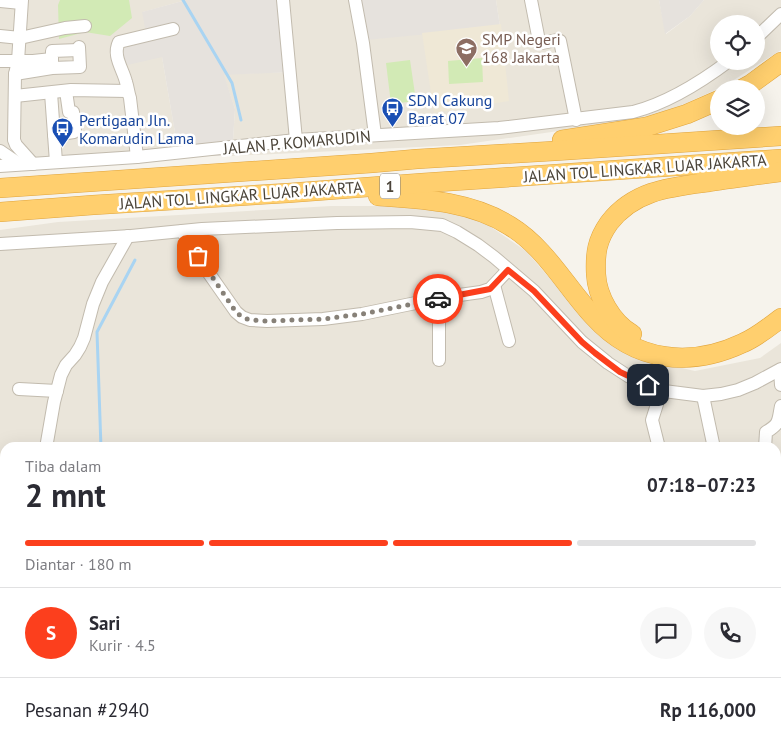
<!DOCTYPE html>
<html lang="id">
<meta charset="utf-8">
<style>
:root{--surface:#fff;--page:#f7f7f7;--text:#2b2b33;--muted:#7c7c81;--line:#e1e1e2;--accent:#fc3f1d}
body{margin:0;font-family:"PT Sans",sans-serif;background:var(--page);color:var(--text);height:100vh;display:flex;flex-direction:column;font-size:19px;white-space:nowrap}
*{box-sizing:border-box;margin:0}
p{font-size:16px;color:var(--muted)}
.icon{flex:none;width:28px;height:28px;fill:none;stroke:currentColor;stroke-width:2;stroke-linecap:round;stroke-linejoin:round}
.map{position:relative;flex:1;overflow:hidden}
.panel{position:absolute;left:0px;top:442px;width:781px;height:311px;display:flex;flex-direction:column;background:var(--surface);border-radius:15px 15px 0 0;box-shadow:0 5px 20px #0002}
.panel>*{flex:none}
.controls{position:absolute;left:710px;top:15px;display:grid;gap:10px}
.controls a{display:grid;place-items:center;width:55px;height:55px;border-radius:50%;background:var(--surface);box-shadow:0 5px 20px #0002;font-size:25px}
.pin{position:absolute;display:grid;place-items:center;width:42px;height:42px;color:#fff;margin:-21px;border-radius:10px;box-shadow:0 2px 8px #0006}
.courier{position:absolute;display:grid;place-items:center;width:50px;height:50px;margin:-25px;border:4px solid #fc3f1d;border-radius:50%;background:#fff;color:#222;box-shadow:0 1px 6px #0007}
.overview em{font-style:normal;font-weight:800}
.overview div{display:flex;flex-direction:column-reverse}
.overview{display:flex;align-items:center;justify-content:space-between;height:85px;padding:0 25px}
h1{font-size:32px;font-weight:800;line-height:38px}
.bar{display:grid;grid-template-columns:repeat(4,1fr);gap:8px 5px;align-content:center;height:60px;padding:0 25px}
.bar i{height:6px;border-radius:4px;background:var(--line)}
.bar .active{background:var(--accent)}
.bar p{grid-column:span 4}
.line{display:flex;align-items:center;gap:12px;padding:0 25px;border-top:1px solid var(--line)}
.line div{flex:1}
.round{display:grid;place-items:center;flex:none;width:52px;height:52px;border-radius:26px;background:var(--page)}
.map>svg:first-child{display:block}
</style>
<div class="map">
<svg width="781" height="753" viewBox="0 0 781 753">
<rect width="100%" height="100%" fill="#f6f3ec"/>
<g fill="#eae5da" fill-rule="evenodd">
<polygon points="0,0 186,0 143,12 162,57 179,156 0,172"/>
<path d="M281 0H359L500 27 496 0H659L666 34 690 16 704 0H781V50L726 85 656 117 460 145 232 156 235 109 223 74 292 72ZM719 24H756V61H719Z"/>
<path d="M331 206H420L472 214 526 251 586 320 634 357 695 371 760 358 781 343V753H0V230L58 222ZM5 448H776V749H5Z"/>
</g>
<g fill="#e6e2dd">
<polygon points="186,0 281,0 292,72 224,75 235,109 232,156 179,156 162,57 123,66 118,44 146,33 142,12"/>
<polygon points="359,0 496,0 500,27 366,40"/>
<polygon points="659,0 704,0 690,16 665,34"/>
</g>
<polygon fill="#efe8d6" points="501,24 509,101 434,113 422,33"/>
<g fill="#d2eab5">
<polygon points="60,0 129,0 132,18 110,36 85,32 59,39 58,5"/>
<polygon points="482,58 483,82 449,84 448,61"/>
<polygon points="410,60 416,101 391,104 386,63"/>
</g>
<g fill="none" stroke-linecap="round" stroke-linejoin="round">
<g stroke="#a9d4f2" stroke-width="3">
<polyline points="183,0 232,83 241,120"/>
<polyline points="101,448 97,332 135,260"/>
<polyline points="71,753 72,749"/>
</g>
<polyline stroke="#a9d4f2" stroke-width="18" points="0,590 5,589"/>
<defs>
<g id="minor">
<polyline points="22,0 18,61 15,74 14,140 16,145 33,164"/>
<polyline points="283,0 296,140"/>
<polyline points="355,0 363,43 375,135"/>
<polyline points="531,0 539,41 542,43 557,40 560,41 576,120"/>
<polyline points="0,1 21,3"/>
<polyline points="0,36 20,38 65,28 85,26"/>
<polyline points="756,38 781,14"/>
<polyline points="0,61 33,61 52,59"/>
<polyline points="52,65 52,51 79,50"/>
<polyline points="15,74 52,68 80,67 79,47"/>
<polyline points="51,93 56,162"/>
<polyline points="15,96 71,90 127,91"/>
<polyline points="54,135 74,132 75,131 73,112 69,112 66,91"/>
<polyline points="0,151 19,164"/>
<path d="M137 157 130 98C128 92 128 88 126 82 123 69 112 56 119 42L173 29"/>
<path d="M0 166 137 157 296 140 499 128 633 112C668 103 701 82 729 61"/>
<polyline points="182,231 208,272 236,312 242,317 250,320 267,321 323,319 362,314 445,297 481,292 490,289 508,270"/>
<polyline points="0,244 131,236 202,229 337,223 410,222 442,225 457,232 478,245 494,257 534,291 582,342 608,363 628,376 648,385 664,391 703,396 721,394 738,390 755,383 781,369"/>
<polyline points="494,285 509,341"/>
<polyline points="439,360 439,299"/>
<polyline points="780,370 781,385"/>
<polyline points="19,389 57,391"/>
<polyline points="703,396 714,448"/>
<polyline points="46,448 54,402 61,375 66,365 75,355 80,347 84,338 93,304 102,282 128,236"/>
<polyline points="659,448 652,420 659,398 664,391"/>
<path d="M765 448 766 432C780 424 778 421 781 406"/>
<polyline points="0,470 5,470"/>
<polyline points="0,522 5,522"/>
<polyline points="776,572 781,571"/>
<polyline points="0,581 5,579"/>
<polyline points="0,616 5,615"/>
<polyline points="776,627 781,628"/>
<polyline points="0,697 5,696"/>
<polyline points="109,749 110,753"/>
<polyline points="316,749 316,753"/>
<polyline points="661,749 667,753"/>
<polyline points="30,753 30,749"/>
<polyline points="204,753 205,749"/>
<polyline points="267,753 268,749"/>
<polyline points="384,753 384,749"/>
<polyline points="454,753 454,749"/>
<polyline points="545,753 545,749"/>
<polyline points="613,753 613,749"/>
<polyline points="632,753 633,749"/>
<polyline points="753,753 753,749"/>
</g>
<g id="highway">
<polyline points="742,89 751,84 781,62"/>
<polyline points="562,140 646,127 687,114 719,100"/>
<polyline points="0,188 372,163 417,159 554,151 781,136"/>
<path d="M378 196C422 199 471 201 510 226 546 248 566 287 594 317 635 362 690 368 743 343 757 337 769 327 781 318"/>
<polyline points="0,212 93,205 288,193 422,183 781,159"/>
<path d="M632 334C612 323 597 296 596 274 595 253 597 240 609 223 634 190 671 187 709 182 733 178 757 175 781 172"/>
</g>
</defs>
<use href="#minor" stroke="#c2bbae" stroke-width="14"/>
<use href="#highway" stroke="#e0a43c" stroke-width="20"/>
<use href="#minor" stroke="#fff" stroke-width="12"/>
<use href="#highway" stroke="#ffcf6e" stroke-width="19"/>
</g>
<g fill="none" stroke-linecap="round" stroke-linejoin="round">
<polyline stroke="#878178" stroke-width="5" stroke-dasharray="0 9" points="198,256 236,312 242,317 250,320 267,321 323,319 362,314 438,299"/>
<polyline stroke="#fc3f1d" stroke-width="6" points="438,299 490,289 508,270 534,291 582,342 595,353 620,372 648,385"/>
</g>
<defs>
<symbol id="school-pin" viewBox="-11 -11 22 30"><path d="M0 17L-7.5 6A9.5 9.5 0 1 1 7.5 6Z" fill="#8d6e63" stroke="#fff"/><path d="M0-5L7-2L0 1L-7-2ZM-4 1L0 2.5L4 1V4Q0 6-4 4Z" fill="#fff"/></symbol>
<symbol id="bus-pin" viewBox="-11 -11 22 30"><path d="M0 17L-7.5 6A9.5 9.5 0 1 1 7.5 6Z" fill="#1a4fb4" stroke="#fff"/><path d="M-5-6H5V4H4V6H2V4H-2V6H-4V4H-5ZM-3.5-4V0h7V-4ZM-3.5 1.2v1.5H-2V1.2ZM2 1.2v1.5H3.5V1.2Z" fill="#fff"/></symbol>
</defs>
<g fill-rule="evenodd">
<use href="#school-pin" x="454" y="36" width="25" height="34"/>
<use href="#bus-pin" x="380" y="96" width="25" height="34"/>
<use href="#bus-pin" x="50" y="116" width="25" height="34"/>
</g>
<g text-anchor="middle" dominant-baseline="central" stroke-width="5" stroke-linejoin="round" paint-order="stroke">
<rect fill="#fff" stroke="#817c74" stroke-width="1" x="380" y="173.5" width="20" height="25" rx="4"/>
<g font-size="15" font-weight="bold" fill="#4b4439">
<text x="390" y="186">1</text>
</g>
<g font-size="16" fill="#785e54" stroke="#fff" text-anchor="start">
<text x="482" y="39">SMP Negeri<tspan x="482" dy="18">168 Jakarta</tspan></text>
</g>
<g font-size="16" fill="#164399" stroke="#fff" text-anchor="start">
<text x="408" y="100">SDN Cakung<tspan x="408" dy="18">Barat 07</tspan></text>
<text x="79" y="120">Pertigaan Jln.<tspan x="79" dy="18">Komarudin Lama</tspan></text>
</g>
<g font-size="16" fill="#4b4439" stroke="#fff">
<text transform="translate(297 142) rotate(-5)">JALAN P. KOMARUDIN</text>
<text transform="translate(645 168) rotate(-4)">JALAN TOL LINGKAR LUAR JAKARTA</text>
<text transform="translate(241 195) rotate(-4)">JALAN TOL LINGKAR LUAR JAKARTA</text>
</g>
</g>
</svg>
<div class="controls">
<a><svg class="icon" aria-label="locate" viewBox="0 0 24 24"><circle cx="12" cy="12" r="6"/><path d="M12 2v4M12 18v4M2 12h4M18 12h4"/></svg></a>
<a><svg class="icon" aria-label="layers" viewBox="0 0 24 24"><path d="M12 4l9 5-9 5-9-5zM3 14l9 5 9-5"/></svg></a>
</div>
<div class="pin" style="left:198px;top:256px;background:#ea580c"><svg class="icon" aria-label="bag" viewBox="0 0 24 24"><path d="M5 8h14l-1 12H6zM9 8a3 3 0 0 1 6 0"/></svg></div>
<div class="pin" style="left:648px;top:385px;background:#1f2937"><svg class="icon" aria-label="home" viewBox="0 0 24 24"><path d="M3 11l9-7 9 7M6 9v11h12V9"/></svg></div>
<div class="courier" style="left:438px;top:299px"><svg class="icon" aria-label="car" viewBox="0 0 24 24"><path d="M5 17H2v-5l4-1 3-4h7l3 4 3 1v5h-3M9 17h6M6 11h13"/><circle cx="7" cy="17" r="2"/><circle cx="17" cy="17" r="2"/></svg></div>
<section class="panel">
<div class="overview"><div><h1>2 mnt</h1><p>Tiba dalam</p></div><em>07:18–07:23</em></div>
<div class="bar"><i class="active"></i><i class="active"></i><i class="active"></i><i></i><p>Diantar · 180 m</p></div>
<div class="line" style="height:90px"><b class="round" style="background:var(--accent);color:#fff">S</b><div><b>Sari</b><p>Kurir · 4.5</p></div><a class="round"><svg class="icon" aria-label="chat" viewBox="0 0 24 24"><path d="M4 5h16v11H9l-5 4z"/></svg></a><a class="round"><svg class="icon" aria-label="phone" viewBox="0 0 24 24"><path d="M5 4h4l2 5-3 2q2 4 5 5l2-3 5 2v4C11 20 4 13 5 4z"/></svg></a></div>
<div class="line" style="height:65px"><div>Pesanan #2940</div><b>Rp 116,000</b></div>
</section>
</div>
